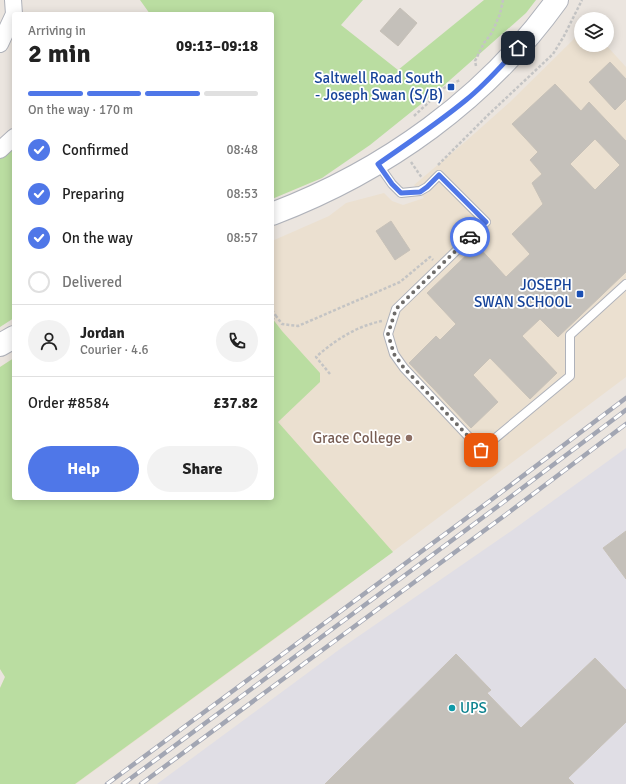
<!DOCTYPE html>
<meta charset="utf-8">
<style>
:root{--surface:#fff;--page:#f2f2f2;--text:#222;--muted:#767676;--line:#e0e0e0;--accent:#4f77e8}
body{margin:0;font-family:Signika,sans-serif;background:var(--page);color:var(--text);height:100vh;display:flex;flex-direction:column;font-size:15px;white-space:nowrap}
*{box-sizing:border-box;margin:0}
p{font-size:13px;color:var(--muted)}
.icon{flex:none;width:22px;height:22px;fill:none;stroke:currentColor;stroke-width:2;stroke-linecap:round;stroke-linejoin:round}
.map{position:relative;flex:1;overflow:hidden}
.details{position:absolute;left:12px;top:12px;width:262px;height:488px;display:flex;flex-direction:column;background:var(--surface);border-radius:4px;box-shadow:0 2px 10px #0003}
.details>*{flex:none}
.controls{position:absolute;left:574px;top:12px;display:grid;gap:8px}
.controls a{display:grid;place-items:center;width:40px;height:40px;border-radius:50%;background:var(--surface);box-shadow:0 2px 10px #0003;font-size:20px}
.pin{position:absolute;display:grid;place-items:center;width:34px;height:34px;color:#fff;margin:-17px;border-radius:8px;box-shadow:0 2px 6px #0006}
.courier{position:absolute;display:grid;place-items:center;width:40px;height:40px;margin:-20px;border:3px solid #4f77e8;border-radius:50%;background:#fff;color:#222;box-shadow:0 1px 5px #0007}
.overview em{font-style:normal;font-weight:700}
.overview div{display:flex;flex-direction:column-reverse}
.overview{display:flex;align-items:center;justify-content:space-between;height:68px;padding:0 16px}
h1{font-size:26px;font-weight:700;line-height:30px}
.bar{display:grid;grid-template-columns:repeat(4,1fr);gap:6px 4px;align-content:center;height:48px;padding:0 16px}
.bar i{height:5px;border-radius:3px;background:var(--line)}
.bar .selected{background:var(--accent)}
.bar p{grid-column:span 4}
.line{display:flex;align-items:center;gap:10px;padding:0 16px;border-top:1px solid var(--line)}
.line div{flex:1}
.round{display:grid;place-items:center;flex:none;width:42px;height:42px;border-radius:21px;background:var(--page)}
ol{padding:0 16px;list-style:none}
li{display:flex;align-items:center;gap:12px;height:44px}
li p{margin-inline-start:auto}
li .icon{padding:4px;border-radius:50%;background:var(--accent);color:#fff;stroke-width:4}
li:last-child{color:var(--muted)}
li i{width:22px;height:22px;border:2px solid var(--line);border-radius:50%}
.action{display:flex;gap:8px;margin-top:auto;padding:8px 16px}
.action a{flex:1;height:46px;border-radius:24px;background:var(--accent);color:#fff;font-size:16px;font-weight:700;line-height:46px;text-align:center}
.action a+a{background:var(--page);color:var(--text)}
.map>svg:first-child{display:block}
</style>
<div class="map">
<svg width="626" height="784" viewBox="0 0 626 784">
<rect width="100%" height="100%" fill="#ebe5df"/>
<polygon fill="#e0dee5" points="626,448 626,784 157,784 340,649 514,529"/>
<polygon fill="#ebe0d0" points="581,32 581,45 606,45 626,67 626,377 327,601 76,784 0,784 0,688 5,677 0,669 0,367 14,358 14,498 272,498 272,241 329,216 346,203 384,193 392,201 403,205 424,198 414,185 466,141 510,102"/>
<g fill="#badda1">
<polygon points="140,0 363,0 341,25 398,70 484,0 536,0 526,13 441,88 370,145 322,178 272,199 272,14 150,14"/>
<polygon points="14,145 14,318 0,327 0,158"/>
<polygon points="272,318 282,331 320,373 320,382 278,422 393,552 75,784 0,784 0,688 5,677 0,669 0,367 14,358 14,498 272,498"/>
</g>
<g fill="#c4c0ba" stroke="#c7c1b8" fill-rule="evenodd">
<polygon points="400,8 417,23 398,46 380,31"/>
<polygon points="610,62 626,79 626,99 615,110 589,82"/>
<path d="M555 84 581 111 589 102 626 141V272L558 337 540 319 522 336 557 373 530 399 490 358 473 375 498 402 471 428 409 363 436 336 440 340 456 324 427 293 477 245 506 277 530 254 512 234 543 204 532 183 542 174 530 160 538 152 512 124ZM595 139 620 165 595 190 570 164Z"/>
<polygon points="391,221 410,250 395,260 376,231"/>
<polygon points="626,531 626,579 603,548"/>
<polygon points="456,654 491,690 487,693 521,728 595,658 626,690 626,722 568,778 574,784 325,784"/>
</g>
<g fill="none" stroke-linecap="round" stroke-linejoin="round">
<defs>
<polyline id="lane" points="378,164 392,184 401,193 420,191 427,187 439,175 486,222 396,309 388,334 394,354 404,368 481,450 570,376 570,335 626,284"/>
<g id="street">
<polyline points="0,44 14,14 13,0"/>
<polyline points="0,150 14,137"/>
</g>
<g id="secondary">
<path d="M272 214C385 171 486 99 557 0"/>
<polyline points="0,345 14,337"/>
</g>
</defs>
<use href="#lane" stroke="#afb2ba" stroke-width="10"/>
<use href="#street" stroke="#afb2ba" stroke-width="18"/>
<use href="#secondary" stroke="#afb2ba" stroke-width="24"/>
<g stroke="#c4c4c4" stroke-width="2.5" stroke-dasharray="3 2" stroke-linecap="butt">
<polyline points="476,66 475,61 484,43 491,34 494,28 500,14 503,0"/>
<polyline points="414,116 444,88 460,80"/>
<polyline points="411,162 422,178"/>
<polyline points="438,165 488,115 553,54 564,36 582,0"/>
<polyline points="272,310 276,316"/>
<polyline points="272,320 276,316 282,324 298,326 400,282 430,257 433,260"/>
<path d="M330 374 316 357C335 340 357 326 382 321"/>
</g>
<use href="#lane" stroke="#fff" stroke-width="8"/>
<use href="#street" stroke="#fff" stroke-width="16"/>
<use href="#secondary" stroke="#fff" stroke-width="22"/>
<defs>
<g id="rail">
<polyline points="107,784 491,500 626,398"/>
<polyline points="123,784 497,507 626,410"/>
<polyline points="141,784 504,516 626,424"/>
</g>
</defs>
<use href="#rail" stroke="#a2a6b3" stroke-width="4.5"/>
<use href="#rail" stroke="#fff" stroke-width="3" stroke-dasharray="9" stroke-linecap="butt"/>
</g>
<g fill="none" stroke-linecap="round" stroke-linejoin="round">
<polyline stroke="#6e6c6a" stroke-width="4" stroke-dasharray="0 7.2" points="470,237 396,309 388,334 394,354 404,368 481,450"/>
<path stroke="#4f77e8" stroke-width="5" d="M470 237 486 222 439 175 427 187 420 192 401 193 392 184 378 164C408 143 438 123 466 100 485 85 501 66 518 48"/>
</g>
<g fill="#1a4fb4" stroke="#fff" stroke-width="1.5">
<rect x="447" y="83" width="8" height="8" rx="2"/>
<rect x="576" y="290" width="8" height="8" rx="2"/>
</g>
<circle fill="#8d6e63" stroke="#fff" stroke-width="1.5" cx="409" cy="438" r="4"/>
<circle fill="#0f9aa8" stroke="#fff" stroke-width="1.5" cx="452" cy="708" r="4"/>
<g text-anchor="middle" dominant-baseline="central" stroke-width="3.5" stroke-linejoin="round" paint-order="stroke">
<g font-size="15" fill="#164399" stroke="#fff" text-anchor="end">
<text x="443" y="78">Saltwell Road South<tspan x="443" dy="17">- Joseph Swan (S/B)</tspan></text>
<text x="572" y="285">JOSEPH<tspan x="572" dy="17">SWAN SCHOOL</tspan></text>
</g>
<g font-size="15" fill="#785e54" stroke="#fff" text-anchor="end">
<text x="401" y="438">Grace College</text>
</g>
<g font-size="15" fill="#0d838f" stroke="#fff" text-anchor="start">
<text x="460" y="708">UPS</text>
</g>
</g>
</svg>
<div class="controls">
<a><svg class="icon" aria-label="layers" viewBox="0 0 24 24"><path d="M12 4l9 5-9 5-9-5zM3 14l9 5 9-5"/></svg></a>
</div>
<div class="pin" style="left:481px;top:450px;background:#ea580c"><svg class="icon" aria-label="bag" viewBox="0 0 24 24"><path d="M5 8h14l-1 12H6zM9 8a3 3 0 0 1 6 0"/></svg></div>
<div class="pin" style="left:518px;top:48px;background:#1f2937"><svg class="icon" aria-label="home" viewBox="0 0 24 24"><path d="M3 11l9-7 9 7M6 9v11h12V9"/></svg></div>
<div class="courier" style="left:470px;top:237px"><svg class="icon" aria-label="car" viewBox="0 0 24 24"><path d="M5 17H2v-5l4-1 3-4h7l3 4 3 1v5h-3M9 17h6M6 11h13"/><circle cx="7" cy="17" r="2"/><circle cx="17" cy="17" r="2"/></svg></div>
<section class="details">
<div class="overview"><div><h1>2 min</h1><p>Arriving in</p></div><em>09:13–09:18</em></div>
<div class="bar"><i class="selected"></i><i class="selected"></i><i class="selected"></i><i></i><p>On the way · 170 m</p></div>
<ol>
<li><svg class="icon" aria-label="check" viewBox="0 0 24 24"><path d="M5 12l5 5 9-10"/></svg>Confirmed<p>08:48</p></li>
<li><svg class="icon" aria-label="check" viewBox="0 0 24 24"><path d="M5 12l5 5 9-10"/></svg>Preparing<p>08:53</p></li>
<li><svg class="icon" aria-label="check" viewBox="0 0 24 24"><path d="M5 12l5 5 9-10"/></svg>On the way<p>08:57</p></li>
<li><i></i>Delivered</li>
</ol>
<div class="line" style="height:72px"><a class="round"><svg class="icon" aria-label="person" viewBox="0 0 24 24"><circle cx="12" cy="8" r="4"/><path d="M4 21q1-7 8-7t8 7"/></svg></a><div><b>Jordan</b><p>Courier · 4.6</p></div><a class="round"><svg class="icon" aria-label="phone" viewBox="0 0 24 24"><path d="M5 4h4l2 5-3 2q2 4 5 5l2-3 5 2v4C11 20 4 13 5 4z"/></svg></a></div>
<div class="line" style="height:52px"><div>Order #8584</div><b>£37.82</b></div>
<div class="action"><a>Help</a><a>Share</a></div>
</section>
</div>
